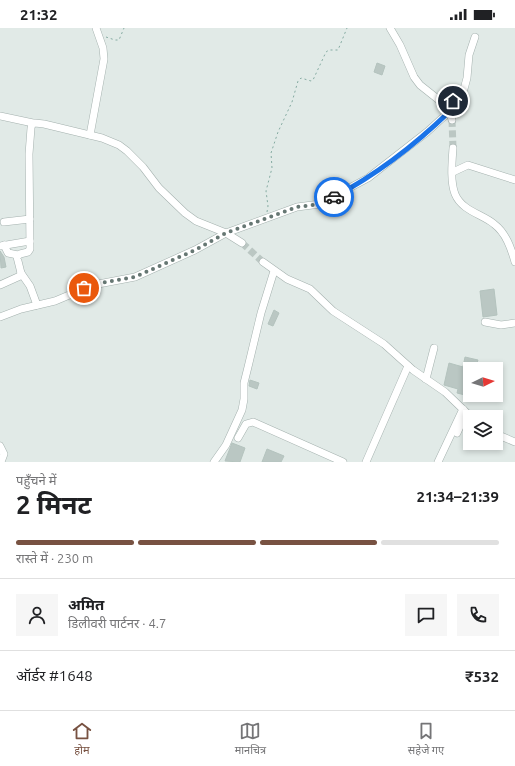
<!DOCTYPE html>
<html lang="hi">
<meta charset="utf-8">
<style>
:root{--surface:#fff;--page:#f6f6f6;--text:#202124;--muted:#757577;--line:#e0e0e0;--accent:#785242}
body{margin:0;font-family:Ubuntu,"Noto Sans Devanagari",sans-serif;background:var(--page);color:var(--text);height:100vh;display:flex;flex-direction:column;font-size:15px;white-space:nowrap}
*{box-sizing:border-box;margin:0}
p{font-size:13px;color:var(--muted)}
.icon{flex:none;width:22px;height:22px;fill:none;stroke:currentColor;stroke-width:2;stroke-linecap:round;stroke-linejoin:round}
.map{position:relative;height:434px;overflow:hidden}
.drawer{display:flex;flex-direction:column;background:var(--surface);flex:1}
.drawer>*{flex:none}
.needle{width:26px;rotate:85deg}
.controls{position:absolute;left:463px;top:334px;display:grid;gap:8px}
.controls a{display:grid;place-items:center;width:40px;height:40px;border-radius:0px;background:var(--surface);box-shadow:0 2px 6px #0003;font-size:20px}
.pin{position:absolute;display:grid;place-items:center;width:34px;height:34px;color:#fff;margin:-17px;border:2px solid #fff;border-radius:50%;box-shadow:0 1px 4px #0007}
.courier{position:absolute;display:grid;place-items:center;width:40px;height:40px;margin:-20px;border:3px solid #1a73e8;border-radius:50%;background:#fff;color:#222;box-shadow:0 1px 5px #0007}
.head em{font-style:normal;font-weight:700}
.head div{display:flex;flex-direction:column-reverse}
.head{display:flex;align-items:center;justify-content:space-between;height:68px;padding:0 16px}
h1{font-size:26px;font-weight:700;line-height:30px}
.bar{display:grid;grid-template-columns:repeat(4,1fr);gap:6px 4px;align-content:center;height:48px;padding:0 16px}
.bar i{height:5px;border-radius:3px;background:var(--line)}
.bar .active{background:var(--accent)}
.bar p{grid-column:span 4}
.line{display:flex;align-items:center;gap:10px;padding:0 16px;border-top:1px solid var(--line)}
.line div{flex:1}
.round{display:grid;place-items:center;flex:none;width:42px;height:42px;border-radius:0px;background:var(--page)}
.status{display:flex;justify-content:space-between;align-items:center;height:28px;padding:0 20px;background:var(--surface);direction:ltr}
.status svg{height:11px;fill:currentColor}
.tabs{display:flex;justify-content:space-around;align-items:center;height:56px;border-top:1px solid var(--line);background:var(--surface);font-size:11px;color:var(--muted)}
.tabs a{display:grid;justify-items:center;gap:2px}
.tabs .active{color:var(--accent)}
.map>svg:first-child{display:block}
</style>
<div class="status"><b>21:32</b><svg viewBox="0 0 49 12"><path d="M0 12V9h3v3zM5 12V6h3v6zM10 12V3h3v9zM15 12V0h3v12zM26 1h20v11H26zM47 4h2v5h-2z"/></svg></div>
<div class="map">
<svg width="515" height="434" viewBox="0 0 515 434">
<rect width="100%" height="100%" fill="#e1eae7"/>
<g fill="#bac7c3" stroke="#b4c3be">
<polygon points="377,35 385,38 382,47 374,44"/>
<polygon points="0,223 4,229 6,239 1,240"/>
<polygon points="494,261 497,287 483,289 480,263"/>
<polygon points="274,282 279,285 273,298 268,296"/>
<polygon points="465,329 478,332 475,341 470,341 469,368 457,365 458,361 444,357 449,335 463,339"/>
<polygon points="250,352 259,355 257,361 249,358"/>
<polygon points="232,415 245,420 240,434 225,433"/>
<polygon points="267,421 284,428 281,434 262,434"/>
</g>
<g fill="none" stroke-linecap="round" stroke-linejoin="round">
<g stroke="#bbc7c3" stroke-width="7" stroke-dasharray="7 3.5" stroke-linecap="butt">
<polyline points="452,92 453,120"/>
<polyline points="242,215 263,234"/>
</g>
<defs>
<g id="minor">
<polyline points="390,0 400,17 414,49 420,57 449,80 452,92"/>
<polyline points="446,78 459,68 464,61 467,50 469,27 475,9"/>
<polyline points="0,88 33,95"/>
<polyline points="90,107 104,31 103,20 96,0"/>
<path d="M453 120C452 134 450 153 455 166 462 183 482 186 494 196 506 205 511 220 515 234"/>
<polyline points="453,144 468,137 515,152"/>
<polyline points="4,194 30,191"/>
<polyline points="4,217 8,225 18,227"/>
<polyline points="0,218 30,213"/>
<polyline points="263,234 287,251 310,261 333,283 384,316 413,342 445,364 471,389"/>
<polyline points="21,245 30,258 37,277"/>
<polyline points="0,257 20,248 21,245 17,229 20,226 28,224 30,221 29,126 31,100 32,96 35,95 44,96 102,110 119,117 127,123 143,139 159,160 185,185 196,193 226,205 242,215"/>
<polyline points="0,289 21,281 55,273 93,257 135,249 195,222 226,205 297,179 320,176 327,172 368,150 427,104 450,83"/>
<polyline points="485,294 501,297 515,295"/>
<polyline points="426,351 434,320"/>
<polyline points="457,405 466,385"/>
<polyline points="496,406 515,414"/>
<polyline points="238,410 246,396 253,394 343,434"/>
<polyline points="0,418 4,426 1,434"/>
<polyline points="214,434 226,417 242,382 244,371 244,355 248,339 261,285 274,243"/>
<polyline points="366,434 408,338"/>
<polyline points="438,434 463,381"/>
</g>
</defs>
<use href="#minor" stroke="#a4b1ae" stroke-width="8"/>
<g stroke="#85aba2" stroke-width="1" stroke-dasharray="2 3" stroke-linecap="butt">
<polyline points="106,9 115,12 119,12 124,0"/>
<polyline points="267,184 268,178 266,163 272,140 271,125 278,104 292,74 298,53 301,50 311,53 313,52 326,24 329,22 338,22 347,0"/>
</g>
<use href="#minor" stroke="#fff" stroke-width="7"/>
</g>
<g fill="none" stroke-linecap="round" stroke-linejoin="round">
<polyline stroke="#667773" stroke-width="4" stroke-dasharray="0 7.2" points="84,260 100,255 135,249 195,222 226,205 297,179 320,176 334,169"/>
<path stroke="#1a73e8" stroke-width="5" d="M334 169C376 147 416 116 450 83L446 78 453 73"/>
</g>
</svg>
<div class="controls">
<a><svg class="needle" viewBox="-14 -14 28 28"><path d="M0-13l5 13h-10z" fill="#e53935"/><path d="M0 13l5-13h-10z" fill="#757577"/></svg></a>
<a><svg class="icon" aria-label="layers" viewBox="0 0 24 24"><path d="M12 4l9 5-9 5-9-5zM3 14l9 5 9-5"/></svg></a>
</div>
<div class="pin" style="left:84px;top:260px;background:#ea580c"><svg class="icon" aria-label="bag" viewBox="0 0 24 24"><path d="M5 8h14l-1 12H6zM9 8a3 3 0 0 1 6 0"/></svg></div>
<div class="pin" style="left:453px;top:73px;background:#1f2937"><svg class="icon" aria-label="home" viewBox="0 0 24 24"><path d="M3 11l9-7 9 7M6 9v11h12V9"/></svg></div>
<div class="courier" style="left:334px;top:169px"><svg class="icon" aria-label="car" viewBox="0 0 24 24"><path d="M5 17H2v-5l4-1 3-4h7l3 4 3 1v5h-3M9 17h6M6 11h13"/><circle cx="7" cy="17" r="2"/><circle cx="17" cy="17" r="2"/></svg></div>
</div>
<section class="drawer">
<div class="head"><div><h1>2 मिनट</h1><p>पहुँचने में</p></div><em>21:34–21:39</em></div>
<div class="bar"><i class="active"></i><i class="active"></i><i class="active"></i><i></i><p>रास्ते में · 230 m</p></div>
<div class="line" style="height:72px"><a class="round"><svg class="icon" aria-label="person" viewBox="0 0 24 24"><circle cx="12" cy="8" r="4"/><path d="M4 21q1-7 8-7t8 7"/></svg></a><div><b>अमित</b><p>डिलीवरी पार्टनर · 4.7</p></div><a class="round"><svg class="icon" aria-label="chat" viewBox="0 0 24 24"><path d="M4 5h16v11H9l-5 4z"/></svg></a><a class="round"><svg class="icon" aria-label="phone" viewBox="0 0 24 24"><path d="M5 4h4l2 5-3 2q2 4 5 5l2-3 5 2v4C11 20 4 13 5 4z"/></svg></a></div>
<div class="line" style="height:52px"><div>ऑर्डर #1648</div><b>₹532</b></div>
</section>
<nav class="tabs">
<a class="active"><svg class="icon" aria-label="home" viewBox="0 0 24 24"><path d="M3 11l9-7 9 7M6 9v11h12V9"/></svg>होम</a>
<a><svg class="icon" aria-label="map" viewBox="0 0 24 24"><path d="M3 6l6-2 6 2 6-2v14l-6 2-6-2-6 2zM9 4v14M15 6v14"/></svg>मानचित्र</a>
<a><svg class="icon" aria-label="saved" viewBox="0 0 24 24"><path d="M7 4h10v16l-5-4-5 4z"/></svg>सहेजे गए</a>
</nav>
